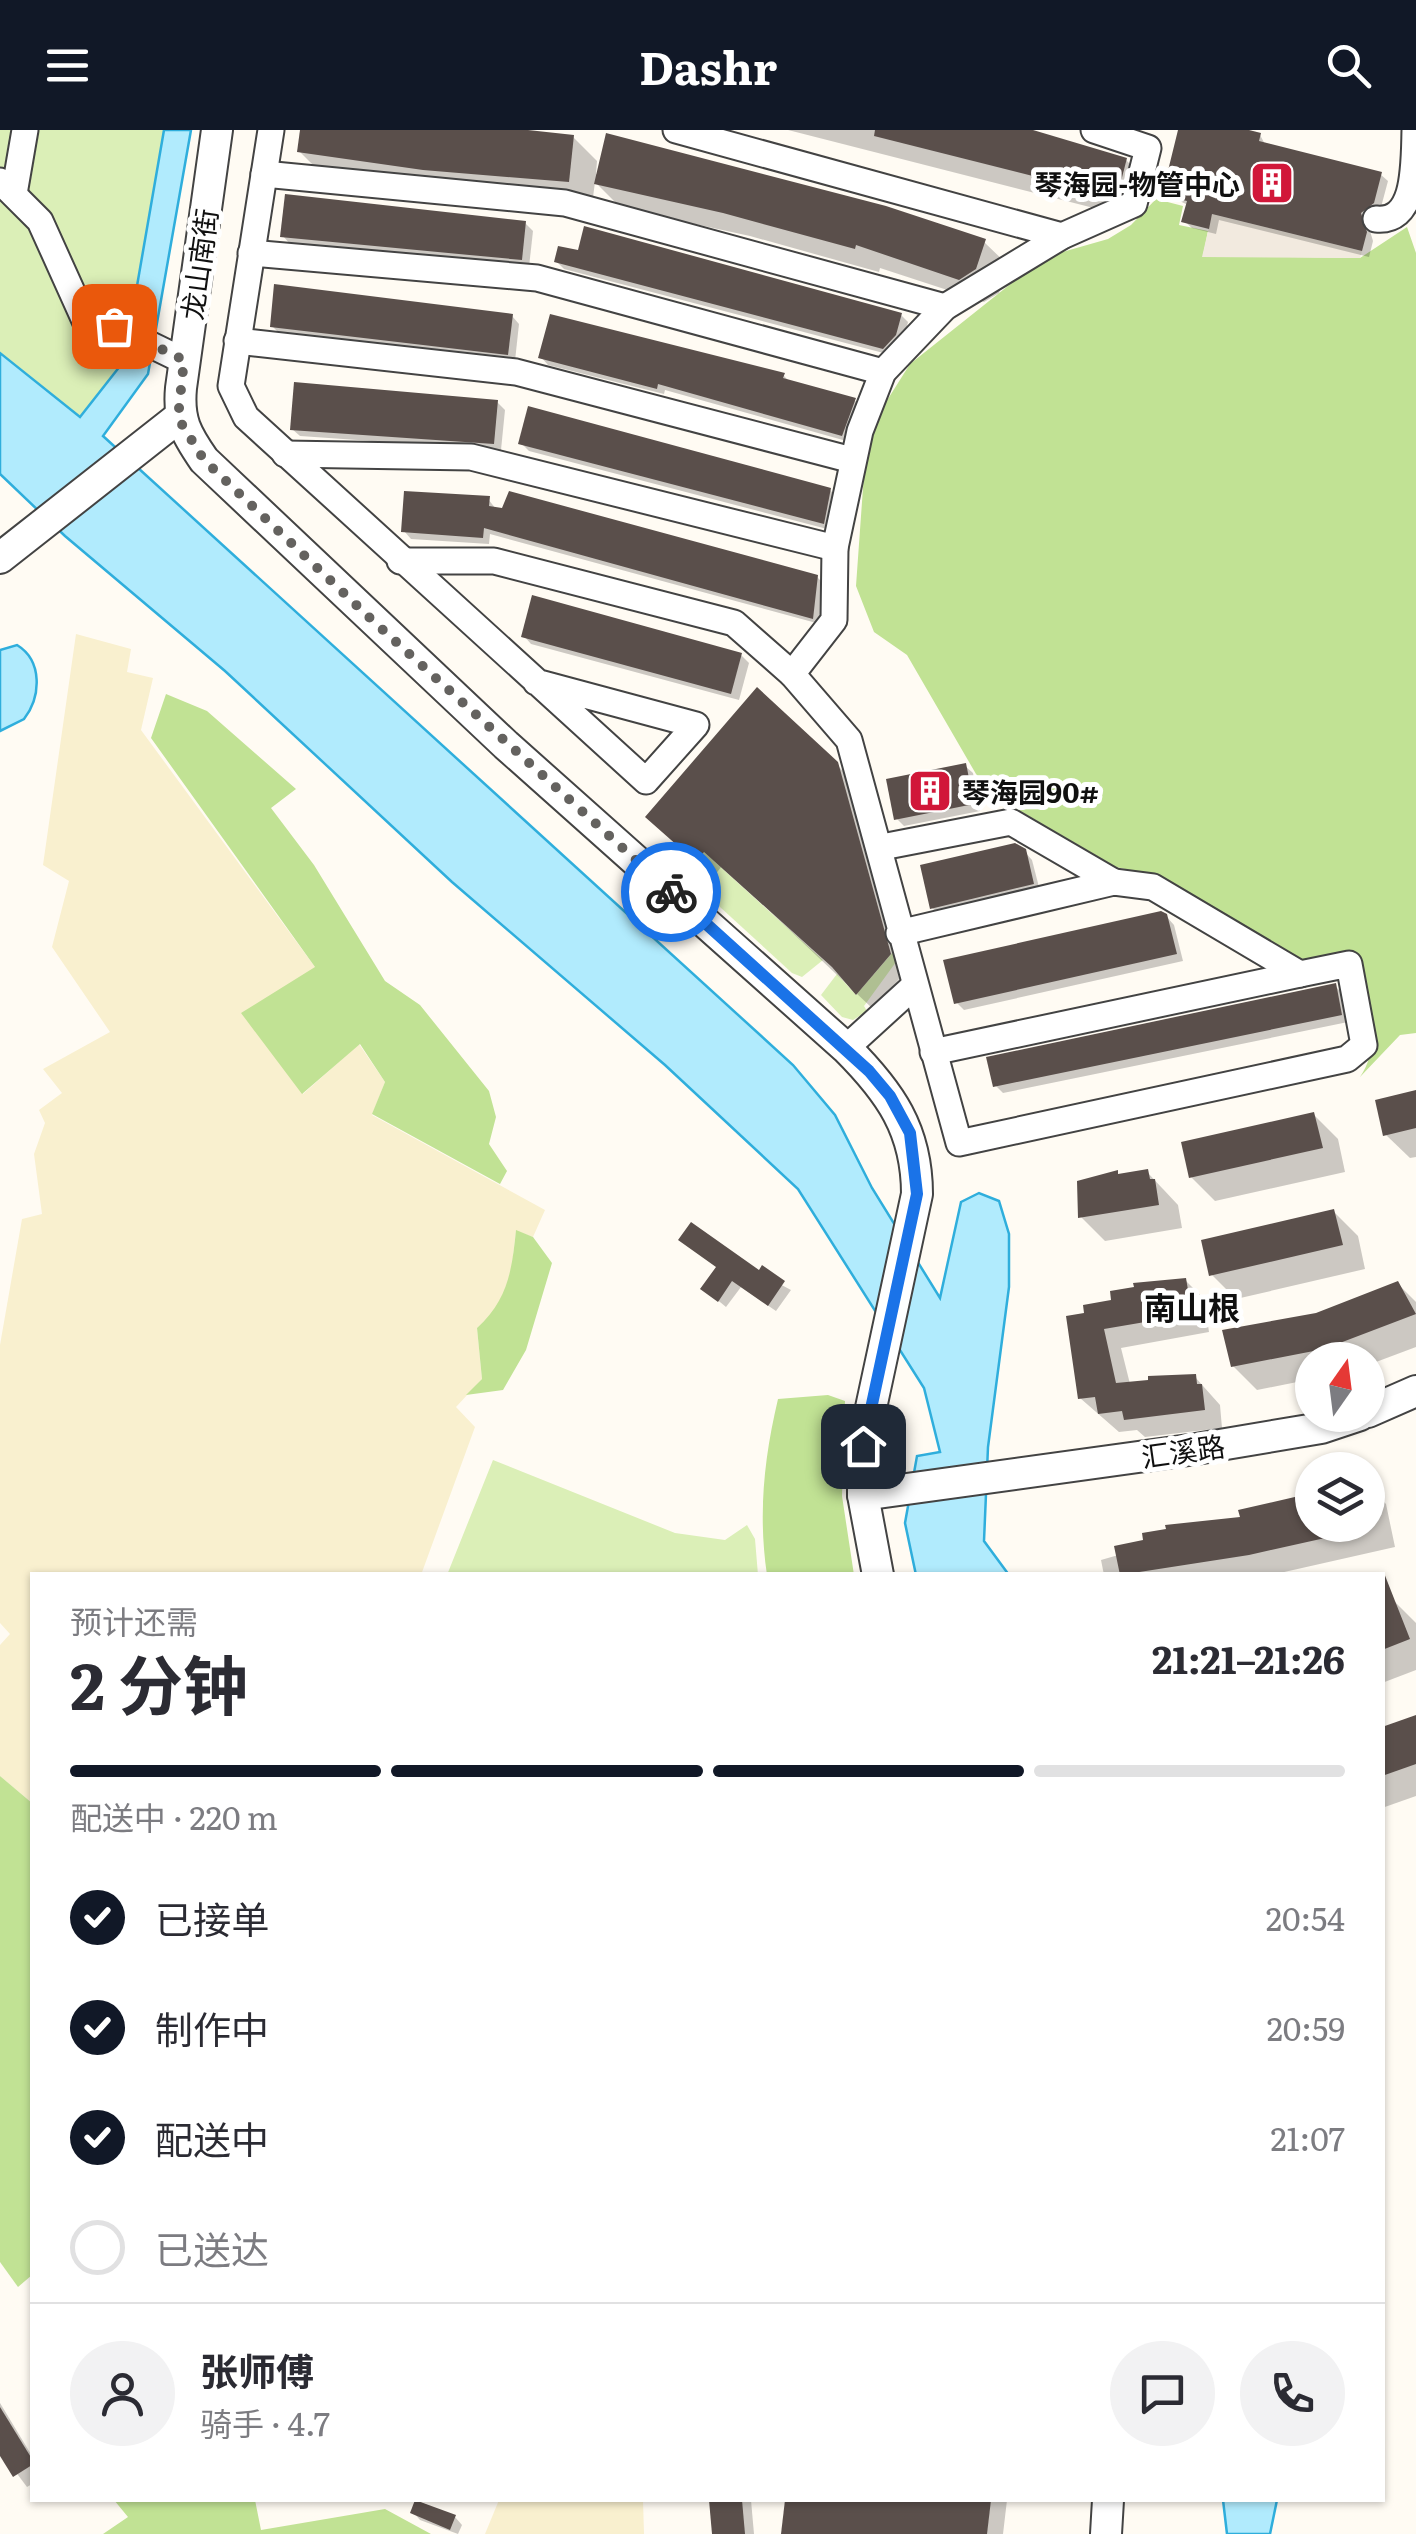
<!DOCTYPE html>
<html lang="zh">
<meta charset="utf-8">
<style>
:root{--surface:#fff;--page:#f2f2f3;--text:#2b2b33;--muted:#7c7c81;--line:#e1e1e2;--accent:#111827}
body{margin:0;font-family:Literata,"Noto Sans SC",serif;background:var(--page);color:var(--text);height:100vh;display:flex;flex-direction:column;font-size:38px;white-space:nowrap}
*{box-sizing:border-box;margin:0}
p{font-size:32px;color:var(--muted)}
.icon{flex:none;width:55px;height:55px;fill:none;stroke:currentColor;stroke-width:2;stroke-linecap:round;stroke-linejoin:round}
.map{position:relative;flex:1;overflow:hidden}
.side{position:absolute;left:30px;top:1442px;width:1355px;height:930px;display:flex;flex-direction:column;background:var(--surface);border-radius:0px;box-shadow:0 2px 8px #0004}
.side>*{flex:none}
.needle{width:65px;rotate:14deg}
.fabs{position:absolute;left:1295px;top:1212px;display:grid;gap:20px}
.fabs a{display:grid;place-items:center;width:90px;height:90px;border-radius:50%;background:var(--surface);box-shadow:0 2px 8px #0004;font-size:50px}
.pin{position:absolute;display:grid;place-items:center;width:85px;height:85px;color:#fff;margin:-42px;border-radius:20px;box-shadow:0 5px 15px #0006}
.courier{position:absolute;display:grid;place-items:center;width:100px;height:100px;margin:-50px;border:8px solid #1a73e8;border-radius:50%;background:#fff;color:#222;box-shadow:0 2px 12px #0007}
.summary em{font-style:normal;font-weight:700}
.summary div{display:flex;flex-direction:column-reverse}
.summary{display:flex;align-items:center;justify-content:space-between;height:170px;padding:0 40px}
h1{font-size:65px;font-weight:700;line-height:75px}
.bar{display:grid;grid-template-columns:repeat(4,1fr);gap:15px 10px;align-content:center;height:120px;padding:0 40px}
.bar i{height:12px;border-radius:8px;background:var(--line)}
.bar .on{background:var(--accent)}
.bar p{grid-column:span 4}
.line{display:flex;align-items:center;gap:25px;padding:0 40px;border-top:2px solid var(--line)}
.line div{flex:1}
.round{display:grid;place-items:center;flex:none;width:105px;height:105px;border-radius:52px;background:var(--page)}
ol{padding:0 40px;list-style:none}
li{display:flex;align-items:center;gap:30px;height:110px}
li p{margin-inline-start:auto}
li .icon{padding:10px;border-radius:50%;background:var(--accent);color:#fff;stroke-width:4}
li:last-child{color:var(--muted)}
li i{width:55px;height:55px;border:5px solid var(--line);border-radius:50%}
header{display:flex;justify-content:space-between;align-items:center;height:130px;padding:0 40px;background:var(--accent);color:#fff;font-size:45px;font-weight:700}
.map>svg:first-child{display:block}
</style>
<header><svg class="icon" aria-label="menu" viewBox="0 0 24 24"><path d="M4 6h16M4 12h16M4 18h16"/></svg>Dashr<svg class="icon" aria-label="search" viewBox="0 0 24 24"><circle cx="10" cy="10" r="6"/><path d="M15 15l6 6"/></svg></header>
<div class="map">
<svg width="1416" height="2404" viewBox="0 0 1416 2404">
<rect width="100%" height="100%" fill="#fffbf3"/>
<g fill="#f9f0cf">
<polygon points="76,504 131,519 127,542 153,548 141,600 315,837 303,964 359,914 385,952 372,985 545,1080 533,1107 516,1101 511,1143 498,1179 477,1198 482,1249 456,1277 475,1297 421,1445 32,1445 32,1673 0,1646 0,1515 10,1504 0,1493 0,1215 22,1089 42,1084 34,1024 45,993 39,980 62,963 43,939 110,902 52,817 69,751 43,735"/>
<polygon points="499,2370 643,2370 644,2404 485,2404"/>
</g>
<g fill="#dbefb7">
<polygon points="0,0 164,0 124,231 80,287 0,223"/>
<polygon points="704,722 823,830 802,847 792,843 685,745"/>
<polygon points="893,822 896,832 864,876 867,881 853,890 842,887 821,865 837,844 856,865"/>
<polygon points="493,1330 675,1403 725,1410 747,1395 755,1409 758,1445 447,1445"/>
</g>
<g fill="#c1e294">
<path d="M1156 69 1183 76 1179 95 1208 101 1203 126 1360 128 1407 97 1416 123V903L1400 905 1360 947C1385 911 1364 864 1355 824L1302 834 1160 747 1116 737 998 668 976 644 907 525 874 502 856 456 867 302 910 234 1028 140 1059 123 1108 109 1131 95Z"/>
<polygon points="166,564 207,581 296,659 271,678 314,735 385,851 420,875 489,961 496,987 489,1014 507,1041 500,1054 372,984 385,952 360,914 302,964 241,883 315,837 151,608"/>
<path d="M516 1100 533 1107 552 1133 526 1220 503 1260 466 1265 482 1249 477 1198C508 1170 512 1140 516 1100Z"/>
<path d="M828 1265 845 1271 842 1366 854 1445H767C758 1385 764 1328 778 1269Z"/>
<polygon points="0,1646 32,1673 32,2145 18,2157 0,2132"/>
<polygon points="114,2370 255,2370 261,2400 385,2379 431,2404 103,2404 128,2387"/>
</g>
<polygon fill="#f2eadf" points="1212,84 1362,121 1360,128 1202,127"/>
<g fill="#b1ebfd" stroke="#2faedc" stroke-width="2.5">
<polygon points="164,0 191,0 148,244 103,306 793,935 835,985 872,1058 940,1168 961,1072 979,1063 999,1071 1009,1104 1009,1157 988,1317 984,1411 1009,1445 916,1445 905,1393 917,1326 940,1322 924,1258 798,1059 665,935 452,752 225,541 65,406 0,344 0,223 80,287 124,231"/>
<path d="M17 515C43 531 41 567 24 589L0 601V520Z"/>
<polygon points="1223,2370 1277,2370 1270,2404 1227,2404"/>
</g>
<g fill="#0003">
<polygon points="302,0 503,0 573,7 597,31 596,44 984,112 1009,136 999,163 984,172 880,138 879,142 750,106 621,78 595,52 592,75 323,45 299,21"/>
<polygon points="788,0 1023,0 1126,30 1150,55 1142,87 1137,89"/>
<polygon points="1181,0 1238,0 1260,5 1266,16 1380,44 1388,51 1380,81 1367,91 1373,111 1369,127 1219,90 1216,104 1192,98 1184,91 1188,75 1165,64"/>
<polygon points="525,93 533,101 529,137 290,114 283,106"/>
<polygon points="556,131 901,185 908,192 903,212 891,225 564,139"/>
<polygon points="512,186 519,194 515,231 280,204 272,196"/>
<polygon points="541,227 784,246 791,253 854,270 862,277 850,312 665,260 664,264 548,235"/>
<polygon points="497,272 505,280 501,320 300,306 292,299"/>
<polygon points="521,313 830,360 837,368 831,400 529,321"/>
<polygon points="488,369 496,379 817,447 825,455 820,494 490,404 489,414 411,409 404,401"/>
<polygon points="524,506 741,525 749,533 739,570 531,514"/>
<polygon points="836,634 853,651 906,841 873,879 722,736 714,746 664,703"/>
<polygon points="965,636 973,643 980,681 904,696 897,689"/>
<polygon points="1024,721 1032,730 1040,761 940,785 932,778"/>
<polygon points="1166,786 1174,795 1183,831 964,880 956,872"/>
<polygon points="1335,856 1342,863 1348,892 1003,963 996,956"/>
<polygon points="1416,963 1416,1027 1410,1028 1385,1004"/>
<polygon points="1314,985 1338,1009 1345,1042 1215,1071 1191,1047"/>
<polygon points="1147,1042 1178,1075 1182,1098 1105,1111 1081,1087 1120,1046"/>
<polygon points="1334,1082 1358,1106 1365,1139 1236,1169 1211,1144"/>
<polygon points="759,1143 791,1160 776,1181 741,1157 726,1177 703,1158"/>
<polygon points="1185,1150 1204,1169 1209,1202 1121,1218 1130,1254 1195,1247 1220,1275 1222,1298 1145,1307 1137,1300 1119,1302 1080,1268 1087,1185"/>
<polygon points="1398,1154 1416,1172 1416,1217 1368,1235 1368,1230 1312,1230 1312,1249 1257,1260 1233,1236 1316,1185"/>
<polygon points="1368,1356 1386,1374 1395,1417 1271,1445 1104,1445 1101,1430 1243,1389 1241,1382 1312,1365 1312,1395 1368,1395"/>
<polygon points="1392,1469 1416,1493 1416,1540 1382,1553 1382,1472"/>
<polygon points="1416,1587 1416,1666 1382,1678 1382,1599"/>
<polygon points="0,2273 32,2326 32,2354 27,2357 0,2321"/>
<polygon points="711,2370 751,2370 754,2404 714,2404"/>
<polygon points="778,2370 1007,2370 1003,2404 783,2404 787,2371"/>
<polygon points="418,2371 455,2387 462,2395 458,2404 420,2390 413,2382"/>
</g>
<g fill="#5a4f4b">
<polygon points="300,0 528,0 574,5 569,52 423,40 297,22"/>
<polygon points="875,0 1033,0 1127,28 1118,63 1112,66 874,6"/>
<polygon points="1178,0 1249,0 1261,3 1259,11 1382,42 1374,73 1361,83 1367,102 1362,121 1212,84 1209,99 1181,92 1187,71 1162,65"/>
<polygon points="606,3 886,76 986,109 976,139 959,150 856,115 855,119 723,83 594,54"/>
<polygon points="285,64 526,91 522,130 280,107"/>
<polygon points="584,96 902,183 896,205 883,219 554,132 558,116 578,120"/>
<polygon points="274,154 513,184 508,225 270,197"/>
<polygon points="550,184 785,243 783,248 856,268 842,306 658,254 657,259 538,228"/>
<polygon points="294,252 498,270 494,314 290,300"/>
<polygon points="528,276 831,358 824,394 518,314"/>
<polygon points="404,361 490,366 489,376 502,378 509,361 818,445 813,489 484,398 483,408 401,402"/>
<polygon points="532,465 742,523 731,564 521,507"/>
<polygon points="757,557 838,632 891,824 856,865 832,837 704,722 696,732 645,687"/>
<polygon points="966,633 974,674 894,690 886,649"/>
<polygon points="1015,713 1026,719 1034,754 930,779 920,735"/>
<polygon points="1161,781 1167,784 1177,824 954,874 943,830"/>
<polygon points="1336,853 1342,885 993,957 986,927"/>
<polygon points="1416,960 1416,998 1383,1006 1375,970"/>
<polygon points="1314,982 1323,1018 1189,1048 1181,1012"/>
<polygon points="1148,1039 1150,1049 1155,1049 1159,1075 1078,1088 1077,1051 1118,1040 1118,1044"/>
<polygon points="1334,1079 1343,1115 1209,1146 1201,1110"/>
<polygon points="691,1092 759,1140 762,1135 785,1151 768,1176 732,1151 718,1172 700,1159 716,1137 678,1110"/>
<polygon points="1186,1148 1192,1184 1104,1199 1116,1253 1148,1250 1148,1246 1196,1244 1197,1254 1202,1254 1205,1280 1124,1290 1122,1281 1098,1284 1095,1267 1078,1269 1066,1186 1084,1183 1083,1175 1111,1170 1110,1161 1134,1157 1133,1153"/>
<polygon points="1398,1151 1416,1184 1324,1219 1231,1237 1222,1200 1316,1183"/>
<polygon points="1312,1363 1312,1395 1351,1395 1352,1402 1249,1425 1120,1445 1114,1416 1143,1410 1142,1403 1166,1399 1165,1395 1240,1387 1238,1380"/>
<polygon points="1384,1443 1410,1509 1382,1520 1382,1443"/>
<polygon points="1416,1585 1416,1634 1382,1646 1382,1597"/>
<polygon points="0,2277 32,2329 32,2335 13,2347 0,2326"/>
<polygon points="415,2370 456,2385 450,2400 410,2383"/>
<polygon points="709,2370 742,2370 745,2404 712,2404"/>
<polygon points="785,2370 991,2370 987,2404 781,2404"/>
</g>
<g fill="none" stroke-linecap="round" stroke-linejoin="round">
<defs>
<g id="minor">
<polyline points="271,0 231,256 246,287 646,651 696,595 536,552"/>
<polyline points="676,0 1062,106"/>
<polyline points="264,44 565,73 945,177"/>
<polyline points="0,51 40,91 87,195 114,197 184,231"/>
<polyline points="14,64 25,0"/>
<path d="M1376 89C1416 93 1414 36 1415 0"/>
<polyline points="251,123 537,148 883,242"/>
<polyline points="237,211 516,242 852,330"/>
<polyline points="285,324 471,327 835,418"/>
<polyline points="400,431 494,431 734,493 792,544"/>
<polyline points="882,717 1011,692 1114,752"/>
<polyline points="899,803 1114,752 1153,757 1300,844 1349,834 1364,915 1347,929 959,1013 849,610 792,544 834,490 835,418 860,301 883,242 945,177 1062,106 1134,74 1148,18 1094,0"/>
<polyline points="846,918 914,856"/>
<polyline points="933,922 1300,844"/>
</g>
<g id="tertiary">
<path d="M217 0 181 258C178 290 186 304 204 330L506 615 846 918C890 962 917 1000 917 1064L863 1315V1365L878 1445"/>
<polyline points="0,428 178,288"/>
<polyline points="1368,1282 1416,1261"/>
<polyline points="863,1365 1196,1319 1321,1298 1360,1285"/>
<polyline points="1106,2404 1108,2370"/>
</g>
</defs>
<use href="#minor" stroke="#434343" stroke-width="29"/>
<use href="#tertiary" stroke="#434343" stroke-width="34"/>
<use href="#minor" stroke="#fff" stroke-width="25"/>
<use href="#tertiary" stroke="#fff" stroke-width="30"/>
</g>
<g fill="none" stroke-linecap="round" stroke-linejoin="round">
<polyline stroke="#64625f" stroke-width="10" stroke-dasharray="0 18" points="114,196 184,230 178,288 204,330 372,490 671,762"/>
<polyline stroke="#1a73e8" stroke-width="12" points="671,762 869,941 890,966 910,1003 917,1064 863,1316"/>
</g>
<defs>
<symbol id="building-square" viewBox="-11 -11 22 22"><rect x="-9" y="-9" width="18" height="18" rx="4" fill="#d11739" stroke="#fff"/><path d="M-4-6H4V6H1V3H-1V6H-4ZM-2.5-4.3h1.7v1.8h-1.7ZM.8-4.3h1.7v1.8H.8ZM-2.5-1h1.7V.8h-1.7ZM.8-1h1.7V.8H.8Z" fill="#fff"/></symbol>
</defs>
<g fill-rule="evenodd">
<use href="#building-square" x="1247" y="28" width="50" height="50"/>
<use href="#building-square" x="905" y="636" width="50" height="50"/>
</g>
<g text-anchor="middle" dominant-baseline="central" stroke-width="10" stroke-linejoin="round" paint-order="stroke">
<g font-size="28" font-weight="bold" fill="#101010" stroke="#fff" text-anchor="end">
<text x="1240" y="53">琴海园-物管中心</text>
<text x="962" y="661" text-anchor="start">琴海园90#</text>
</g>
<g font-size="28" fill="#101010" stroke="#fff">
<text transform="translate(198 134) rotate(-82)">龙山南街</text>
<text transform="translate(1183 1320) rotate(-8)">汇溪路</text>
</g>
<g font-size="32" font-weight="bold" fill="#101010" stroke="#fff">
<text x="1192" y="1176">南山根</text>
</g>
</g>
</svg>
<div class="fabs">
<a><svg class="needle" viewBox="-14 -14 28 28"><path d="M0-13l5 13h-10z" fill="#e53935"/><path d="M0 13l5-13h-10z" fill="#7c7c81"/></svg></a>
<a><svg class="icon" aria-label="layers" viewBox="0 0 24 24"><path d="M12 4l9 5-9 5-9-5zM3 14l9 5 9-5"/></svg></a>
</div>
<div class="pin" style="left:114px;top:196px;background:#ea580c"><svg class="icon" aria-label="bag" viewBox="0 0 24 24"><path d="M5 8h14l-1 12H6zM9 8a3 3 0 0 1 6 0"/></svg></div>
<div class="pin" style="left:863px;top:1316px;background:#1f2937"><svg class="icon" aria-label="home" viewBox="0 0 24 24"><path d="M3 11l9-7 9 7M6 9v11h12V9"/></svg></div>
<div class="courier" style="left:671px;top:762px"><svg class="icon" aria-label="bike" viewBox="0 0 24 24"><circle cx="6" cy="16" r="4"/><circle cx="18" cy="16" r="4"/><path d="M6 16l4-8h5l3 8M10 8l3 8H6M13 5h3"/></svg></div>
<section class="side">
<div class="summary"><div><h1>2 分钟</h1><p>预计还需</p></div><em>21:21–21:26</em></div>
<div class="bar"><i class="on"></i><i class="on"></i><i class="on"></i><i></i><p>配送中 · 220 m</p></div>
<ol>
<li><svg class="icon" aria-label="check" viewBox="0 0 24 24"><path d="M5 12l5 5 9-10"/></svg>已接单<p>20:54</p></li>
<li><svg class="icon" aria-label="check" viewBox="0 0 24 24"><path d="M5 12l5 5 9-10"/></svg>制作中<p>20:59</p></li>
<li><svg class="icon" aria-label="check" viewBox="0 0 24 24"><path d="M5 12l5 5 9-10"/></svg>配送中<p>21:07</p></li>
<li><i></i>已送达</li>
</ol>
<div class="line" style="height:180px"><a class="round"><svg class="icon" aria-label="person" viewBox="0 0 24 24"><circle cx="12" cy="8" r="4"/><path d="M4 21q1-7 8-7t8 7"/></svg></a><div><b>张师傅</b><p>骑手 · 4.7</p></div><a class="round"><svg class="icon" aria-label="chat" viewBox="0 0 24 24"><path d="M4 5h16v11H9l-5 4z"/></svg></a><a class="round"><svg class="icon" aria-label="phone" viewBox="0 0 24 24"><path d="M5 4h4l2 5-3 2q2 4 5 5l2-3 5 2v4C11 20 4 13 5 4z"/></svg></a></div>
</section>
</div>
